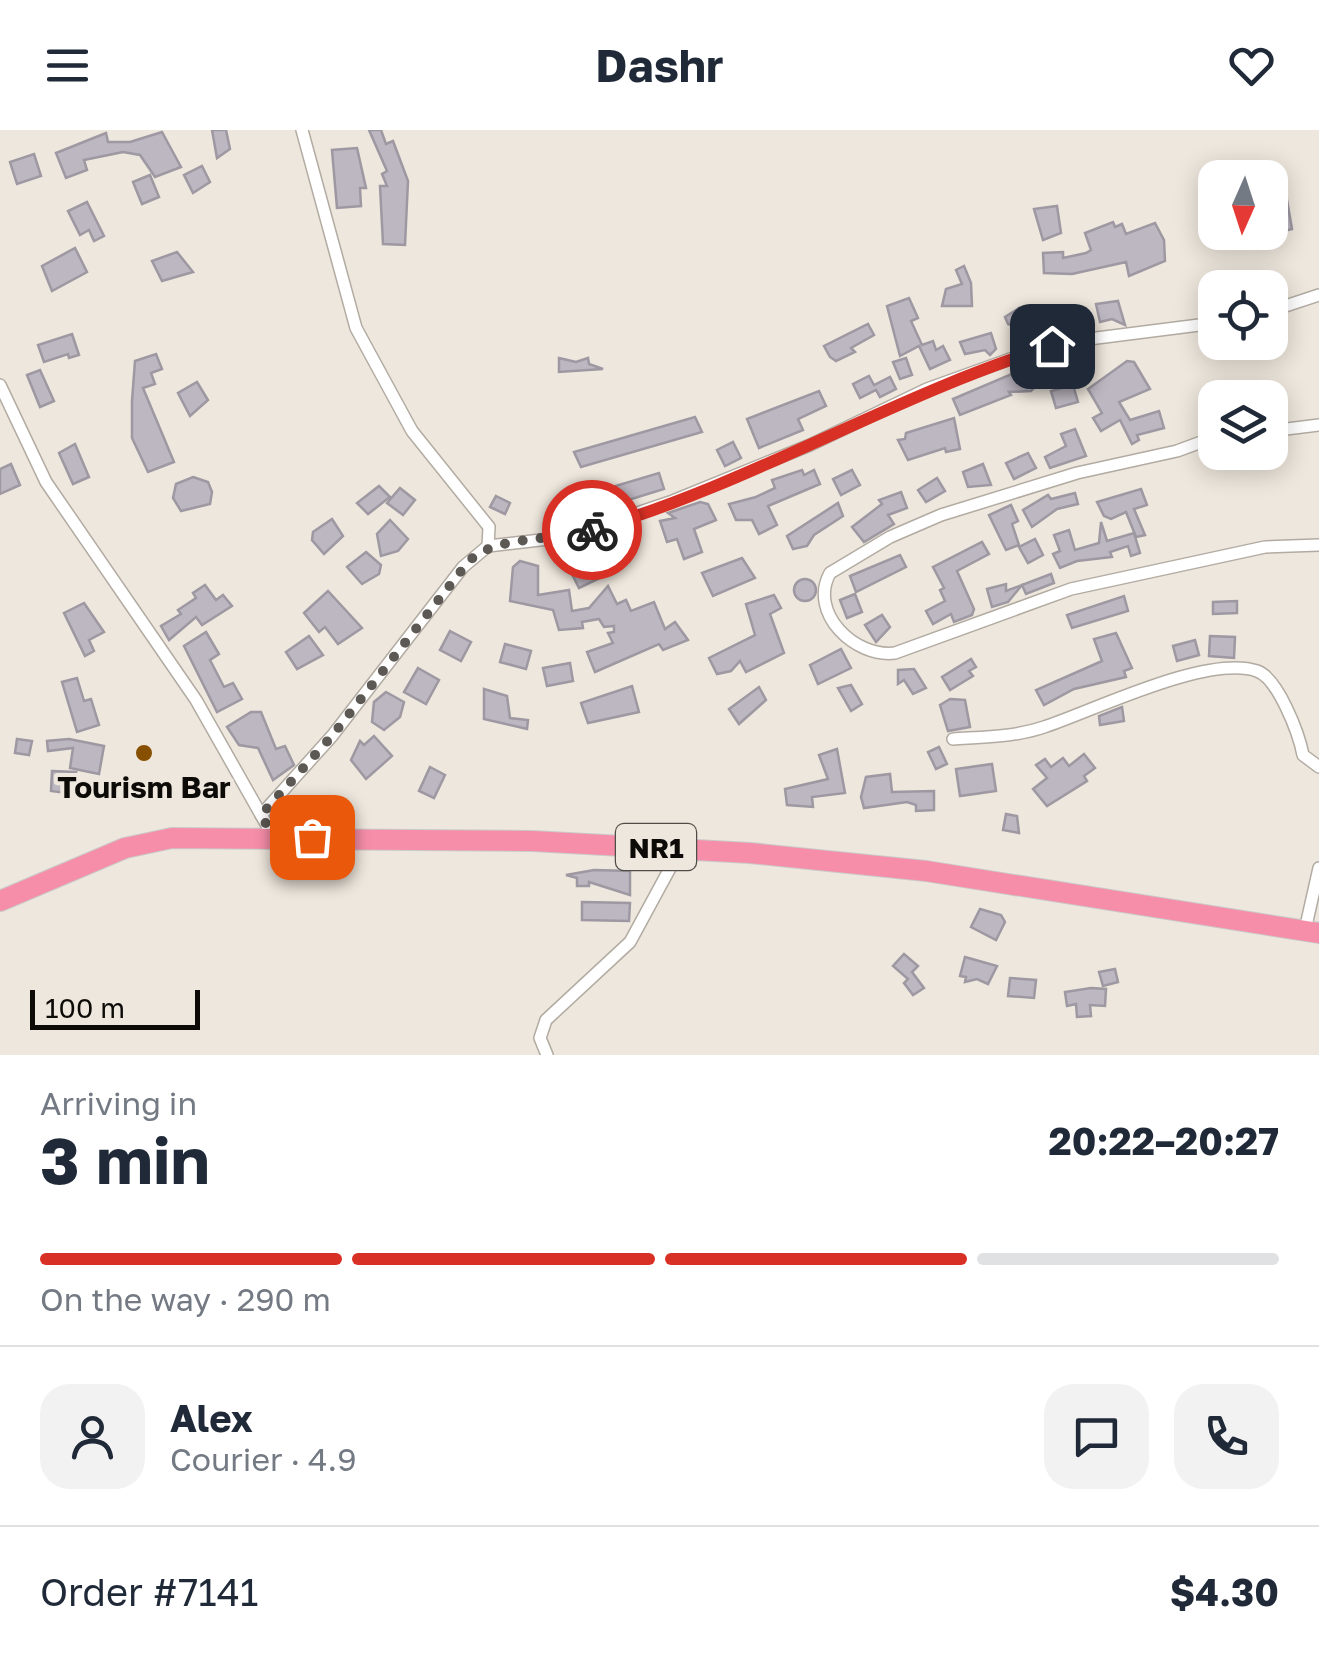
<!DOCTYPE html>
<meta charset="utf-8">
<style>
:root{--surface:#fff;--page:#f2f2f3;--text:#1f2937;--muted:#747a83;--line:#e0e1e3;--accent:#d93025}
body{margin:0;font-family:"Golos Text",sans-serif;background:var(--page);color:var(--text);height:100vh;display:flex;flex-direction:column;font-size:38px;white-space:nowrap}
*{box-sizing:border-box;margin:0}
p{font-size:32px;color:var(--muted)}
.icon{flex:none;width:55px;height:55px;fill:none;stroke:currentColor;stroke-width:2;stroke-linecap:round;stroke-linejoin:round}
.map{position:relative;height:925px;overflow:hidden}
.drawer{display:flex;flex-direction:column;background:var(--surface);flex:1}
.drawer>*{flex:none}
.needle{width:65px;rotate:183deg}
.tools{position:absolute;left:1198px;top:30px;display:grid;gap:20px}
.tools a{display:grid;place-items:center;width:90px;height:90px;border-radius:20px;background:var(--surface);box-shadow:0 5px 25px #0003;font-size:50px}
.scale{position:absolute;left:30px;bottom:25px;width:170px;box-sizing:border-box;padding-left:10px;border:5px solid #0d0b08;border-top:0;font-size:28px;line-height:35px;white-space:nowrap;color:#0d0b08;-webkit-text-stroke:8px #eee7dd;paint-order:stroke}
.pin{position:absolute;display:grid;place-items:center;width:85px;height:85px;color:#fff;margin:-42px;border-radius:20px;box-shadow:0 5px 15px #0006}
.courier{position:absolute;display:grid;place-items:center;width:100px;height:100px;margin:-50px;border:8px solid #d93025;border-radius:50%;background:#fff;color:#222;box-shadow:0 2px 12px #0007}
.headline em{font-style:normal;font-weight:700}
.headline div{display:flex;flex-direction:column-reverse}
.headline{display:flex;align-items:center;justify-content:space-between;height:170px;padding:0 40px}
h1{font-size:65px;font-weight:700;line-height:75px}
.bar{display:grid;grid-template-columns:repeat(4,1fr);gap:15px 10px;align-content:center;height:120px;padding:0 40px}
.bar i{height:12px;border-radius:8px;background:var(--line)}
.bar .selected{background:var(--accent)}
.bar p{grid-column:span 4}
.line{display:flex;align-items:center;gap:25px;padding:0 40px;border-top:2px solid var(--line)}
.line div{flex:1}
.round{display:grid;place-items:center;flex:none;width:105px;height:105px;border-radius:30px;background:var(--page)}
header{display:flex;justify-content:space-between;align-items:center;height:130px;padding:0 40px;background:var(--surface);font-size:45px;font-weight:700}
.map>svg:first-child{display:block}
</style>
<header><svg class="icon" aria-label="menu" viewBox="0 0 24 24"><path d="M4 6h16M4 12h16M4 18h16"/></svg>Dashr<svg class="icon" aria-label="heart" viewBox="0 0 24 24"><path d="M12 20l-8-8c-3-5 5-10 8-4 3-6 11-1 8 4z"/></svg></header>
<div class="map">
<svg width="1319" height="925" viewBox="0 0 1319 925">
<rect width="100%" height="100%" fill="#eee7dd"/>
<g fill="#bdb7c1" stroke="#9d98a1" stroke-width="2.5">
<polygon points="212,0 226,0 230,19 217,28"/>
<polygon points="369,0 381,0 386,14 393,11 408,51 405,115 383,114 380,56 387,56 382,44 387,41"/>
<polygon points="162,2 181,37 155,47 140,25 123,22 84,30 87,40 66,48 56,23 106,3 108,12 130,12"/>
<polygon points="357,18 366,58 360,58 361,76 337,78 332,20"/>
<polygon points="34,24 41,46 17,54 10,32"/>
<polygon points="202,36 210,52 193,63 184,45"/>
<polygon points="150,45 159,67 142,74 133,52"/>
<polygon points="1287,70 1292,99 1280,102 1275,101 1272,79 1275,73"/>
<polygon points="87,72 104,106 94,111 89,100 80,105 68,81"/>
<polygon points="1057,76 1061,103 1043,110 1034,79"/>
<polygon points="1113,92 1115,97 1122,94 1126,104 1155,93 1164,110 1165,131 1129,146 1126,132 1072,144 1044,143 1043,123 1063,122 1063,128 1086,123 1091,120 1085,103"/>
<polygon points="75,118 87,142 52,161 42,136"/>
<polygon points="177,122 193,142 162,151 152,131"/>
<polygon points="964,136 971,153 972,176 942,176 946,159 962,154 956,140"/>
<polygon points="1247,143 1252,158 1223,158 1220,149"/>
<polygon points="909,168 918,188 911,191 922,215 933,211 936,220 943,216 950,230 930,239 919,216 900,226 887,176"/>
<polygon points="1118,171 1125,195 1112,189 1100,192 1096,174"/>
<polygon points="1019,178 1021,183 1027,179 1031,202 1008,194 1005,187"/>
<polygon points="868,194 874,205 851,218 855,222 836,231 830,227 824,216"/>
<polygon points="991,203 996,219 990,225 985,220 965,224 960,212"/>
<polygon points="72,204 79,225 69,228 68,224 44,232 38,215"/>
<polygon points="156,224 162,239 151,243 155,254 143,258 174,332 148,342 132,308 132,271 135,231"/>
<polygon points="559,228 576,232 588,228 589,234 603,239 559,242"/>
<polygon points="906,228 912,245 900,249 893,232"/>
<polygon points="1127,231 1134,232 1150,259 1119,272 1130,290 1159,281 1164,298 1137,305 1139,310 1132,314 1120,290 1101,301 1093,288 1102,283 1088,259"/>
<polygon points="1028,237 1036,256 1031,261 1009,262 1011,265 960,285 953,269"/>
<polygon points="40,240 54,271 40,277 27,245"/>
<polygon points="869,246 874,255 890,247 896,259 880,267 876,260 860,268 853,254"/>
<polygon points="197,252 208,270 190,286 178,263"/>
<polygon points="1073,255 1078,272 1056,278 1051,261"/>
<polygon points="819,261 826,276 798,289 803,300 759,318 747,289"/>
<polygon points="695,287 702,302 581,337 574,322"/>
<polygon points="954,288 960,319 946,322 945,318 908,330 898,310 905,309 906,303"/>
<polygon points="1075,299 1086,326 1050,338 1045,327 1066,316 1061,304"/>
<polygon points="733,312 741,328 725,336 717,320"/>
<polygon points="75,314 89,347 73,354 59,323"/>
<polygon points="1028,323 1036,338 1014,349 1006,333"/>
<polygon points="11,334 20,355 0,364 0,339"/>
<polygon points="983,334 991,355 968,357 963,342"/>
<polygon points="802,340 804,345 814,340 820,354 768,376 777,395 759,404 752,390 736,390 729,374 756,367 775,358 772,350"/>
<polygon points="852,340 860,355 841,365 833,349"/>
<polygon points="659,343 664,359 580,385 575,368"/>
<polygon points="193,347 208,352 212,362 210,374 181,381 173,368 176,354"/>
<polygon points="937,348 945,361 926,372 918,360"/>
<polygon points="379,356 390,367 368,384 357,373"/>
<polygon points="400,358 415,370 403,385 387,373"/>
<polygon points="1141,359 1147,375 1134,379 1145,405 1136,407 1126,382 1111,389 1104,386 1097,372"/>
<polygon points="901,362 907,378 888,385 894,394 864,412 852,397 882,374 879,370"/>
<polygon points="1075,363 1078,374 1057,379 1032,397 1023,380 1048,365 1051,369"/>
<polygon points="496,366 510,373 505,384 490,377"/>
<polygon points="700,372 708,374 716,390 694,399 702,422 684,429 677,409 667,412 660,391 675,388 668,383"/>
<polygon points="838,373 843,386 814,405 807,416 793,419 787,406"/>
<polygon points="1011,375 1018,391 1012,394 1019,415 1006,420 989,385"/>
<polygon points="332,389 343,406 324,424 312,410 313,402"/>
<polygon points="390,390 408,409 398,421 381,426 377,404"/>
<polygon points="1101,392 1107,411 1134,403 1140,423 1131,426 1128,416 1110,422 1112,427 1077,431 1060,438 1053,424 1060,421 1054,405 1069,400 1075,420 1099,413"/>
<polygon points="1035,409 1043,425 1028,433 1019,417"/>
<polygon points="982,412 989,424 957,441 974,479 972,485 954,492 951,484 933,494 926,481 945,471 940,460 944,458 933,437"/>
<polygon points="366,422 381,435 379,444 362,454 347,437"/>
<polygon points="900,425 906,437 856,462 850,446"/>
<polygon points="742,428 755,448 713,466 702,443"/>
<polygon points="592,429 602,447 579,458 570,440"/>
<polygon points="520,431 538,436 538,465 569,460 572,481 589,478 608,456 617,474 626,470 631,481 654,472 665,499 675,492 688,510 663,520 659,514 595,542 587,522 613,513 608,503 614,502 614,496 604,497 599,489 582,492 583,498 559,500 553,480 510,471 513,437"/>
<polygon points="1051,444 1054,453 1026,464 1022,455 1008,472 992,477 987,459 1006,454 1006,461"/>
<circle cx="805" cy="460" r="11"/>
<polygon points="205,455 216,470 223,465 232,476 202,495 196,487 169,510 161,496 181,484 178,480 196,468 193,463"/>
<polygon points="328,461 362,498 338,514 325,497 319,502 304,483"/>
<polygon points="855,464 862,482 847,488 840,470"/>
<polygon points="774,465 781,478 770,484 784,523 746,542 740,531 731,541 717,544 709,528 755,505 746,474"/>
<polygon points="1124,466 1128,481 1072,498 1067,485"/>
<polygon points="1237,471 1237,483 1213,484 1213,472"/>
<polygon points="84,473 104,502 89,510 94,521 85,526 64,483"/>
<polygon points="882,485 890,497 876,512 865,495"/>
<polygon points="450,501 471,512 461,531 440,520"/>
<polygon points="206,502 219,524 210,530 224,557 233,553 242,569 217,582 184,516"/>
<polygon points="1116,503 1132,538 1124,541 1126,547 1074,559 1044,575 1036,560 1102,531 1094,509"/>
<polygon points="309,506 323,525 297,539 286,522"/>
<polygon points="1210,506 1235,507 1234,528 1209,526"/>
<polygon points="1195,510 1199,525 1177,531 1173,516"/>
<polygon points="505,514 531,521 526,539 500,532"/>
<polygon points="841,519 851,538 818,554 810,535"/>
<polygon points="971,529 976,537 969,541 973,546 950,560 942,547"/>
<polygon points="570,533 573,551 547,556 543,538"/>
<polygon points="418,538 439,550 426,574 404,562"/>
<polygon points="914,539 926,558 913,564 904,550 898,554 898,540"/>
<polygon points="77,548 84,571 91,569 99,595 77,602 62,552"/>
<polygon points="851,555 862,574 851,581 838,558"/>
<polygon points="632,556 639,582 588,593 581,573"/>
<polygon points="759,557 766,570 739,594 729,579"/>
<polygon points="484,559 507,566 510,588 528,590 527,599 484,589"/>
<polygon points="386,562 404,572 400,587 384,600 372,592 374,572"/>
<polygon points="950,569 965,570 970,597 948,601 940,575"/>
<polygon points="1122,577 1124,591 1100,595 1099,586"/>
<polygon points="251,582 261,582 276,619 285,616 294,635 273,650 258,618 239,615 227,597"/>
<polygon points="374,606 392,626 366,649 351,630 360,611 364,615"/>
<polygon points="17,609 32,611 29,625 15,623"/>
<polygon points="69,609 104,616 99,644 70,638 73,618 48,621 47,611"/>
<polygon points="939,617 947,634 936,639 928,622"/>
<polygon points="837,619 845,663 812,667 813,677 787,675 785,659 828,649 819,625"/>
<polygon points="1084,624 1095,638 1084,646 1087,651 1047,676 1033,659 1047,648 1036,635 1045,629 1051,637 1063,628 1069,636"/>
<polygon points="992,634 996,661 960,666 956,639"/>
<polygon points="430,637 445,645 434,668 419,661"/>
<polygon points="52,641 76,642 66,663 51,661"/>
<polygon points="890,644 892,662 934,661 934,680 916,681 916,675 907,672 864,678 861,667 866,647"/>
<polygon points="1006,684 1017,686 1019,703 1003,700"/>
<polygon points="594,740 630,741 630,765 589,752 589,756 577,756 577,748 566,745"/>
<polygon points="582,772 630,773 629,791 582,790"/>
<polygon points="980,779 1001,785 1005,792 996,810 971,797"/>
<polygon points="904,824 918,836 912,842 924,858 913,865 904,853 908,849 893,836"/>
<polygon points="965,827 997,836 988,854 977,849 965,852 966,847 960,846"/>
<polygon points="1115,839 1118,852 1103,856 1099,842"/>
<polygon points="1010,848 1036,850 1034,868 1008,866"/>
<polygon points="1091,858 1106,859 1105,876 1090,875 1091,886 1077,887 1076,874 1067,876 1065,862"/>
</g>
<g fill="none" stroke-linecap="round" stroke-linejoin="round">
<defs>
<g id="street">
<polyline points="302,0 356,198 412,301 489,397 488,416"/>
<polyline points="1270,181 1319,165"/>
<polyline points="0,255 46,352 196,570 273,706"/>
<polyline points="1270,301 1319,295"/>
<path d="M1215 307 1177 321 1077 343 941 385 890 407 830 443C808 483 855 528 895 523L1071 459 1265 417 1319 415"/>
<path d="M953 609C983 607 1015 607 1044 597 1093 581 1207 524 1257 541 1278 548 1299 604 1303 625L1319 637"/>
<polyline points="261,685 332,606 463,437 488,416 566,407 670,372 810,315 927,259 1024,224 1073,211 1215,193"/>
<polyline points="1305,800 1319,738"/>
<polyline points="547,925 540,908 546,890 630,812 681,718"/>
</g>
<polyline id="highway" points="0,771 125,718 172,708 532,711 750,723 926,741 1319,803"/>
</defs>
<use href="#street" stroke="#b2aba2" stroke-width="14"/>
<use href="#highway" stroke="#cac9c9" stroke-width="22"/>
<use href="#street" stroke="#fff" stroke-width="11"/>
<use href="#highway" stroke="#f78ea9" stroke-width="20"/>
</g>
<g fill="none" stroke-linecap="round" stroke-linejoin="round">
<path stroke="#5c5853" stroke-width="10" stroke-dasharray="0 18" d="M312 707 273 706 261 685 332 606 469 431C497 405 553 411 592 400"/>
<path stroke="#d93025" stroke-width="12" d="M592 400C751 354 894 265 1052 216"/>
</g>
<circle fill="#874f00" stroke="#eee7dd" stroke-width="4" cx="144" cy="623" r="10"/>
<g text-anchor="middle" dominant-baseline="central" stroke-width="8" stroke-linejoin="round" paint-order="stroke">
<rect fill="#eee7dd" stroke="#504d48" stroke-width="2.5" x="616" y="694" width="80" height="46" rx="8"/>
<g font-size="28" font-weight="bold" fill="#0d0b08">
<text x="656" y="717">NR1</text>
</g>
<g font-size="30" font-weight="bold" fill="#0d0b08" stroke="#eee7dd">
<text x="144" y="657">Tourism Bar</text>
</g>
</g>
</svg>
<div class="tools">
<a><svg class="needle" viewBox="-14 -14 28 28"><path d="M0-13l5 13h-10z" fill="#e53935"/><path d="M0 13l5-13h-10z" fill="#747a83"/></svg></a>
<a><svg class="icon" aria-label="locate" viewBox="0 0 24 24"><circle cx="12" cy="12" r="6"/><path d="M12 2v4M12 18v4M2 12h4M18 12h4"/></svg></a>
<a><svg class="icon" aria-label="layers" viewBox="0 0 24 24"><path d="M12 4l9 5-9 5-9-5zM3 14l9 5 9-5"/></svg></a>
</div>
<div class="scale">100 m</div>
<div class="pin" style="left:312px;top:707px;background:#ea580c"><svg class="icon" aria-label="bag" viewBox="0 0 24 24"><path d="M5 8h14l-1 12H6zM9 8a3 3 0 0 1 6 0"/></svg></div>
<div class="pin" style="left:1052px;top:216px;background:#1f2937"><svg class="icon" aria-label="home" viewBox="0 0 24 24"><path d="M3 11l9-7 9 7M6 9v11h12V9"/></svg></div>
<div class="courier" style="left:592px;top:400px"><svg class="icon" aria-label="bike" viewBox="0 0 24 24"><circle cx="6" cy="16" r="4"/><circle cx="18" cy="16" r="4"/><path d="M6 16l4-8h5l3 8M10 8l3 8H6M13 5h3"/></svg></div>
</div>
<section class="drawer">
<div class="headline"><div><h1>3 min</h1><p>Arriving in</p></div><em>20:22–20:27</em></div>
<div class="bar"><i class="selected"></i><i class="selected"></i><i class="selected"></i><i></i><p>On the way · 290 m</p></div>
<div class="line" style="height:180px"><a class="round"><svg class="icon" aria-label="person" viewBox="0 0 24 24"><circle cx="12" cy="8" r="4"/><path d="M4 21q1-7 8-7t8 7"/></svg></a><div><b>Alex</b><p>Courier · 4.9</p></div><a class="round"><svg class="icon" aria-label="chat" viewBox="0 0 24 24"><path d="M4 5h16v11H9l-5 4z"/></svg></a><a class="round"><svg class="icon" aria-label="phone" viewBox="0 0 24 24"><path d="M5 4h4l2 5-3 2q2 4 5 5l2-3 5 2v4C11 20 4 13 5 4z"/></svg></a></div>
<div class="line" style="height:130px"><div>Order #7141</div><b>$4.30</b></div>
</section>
